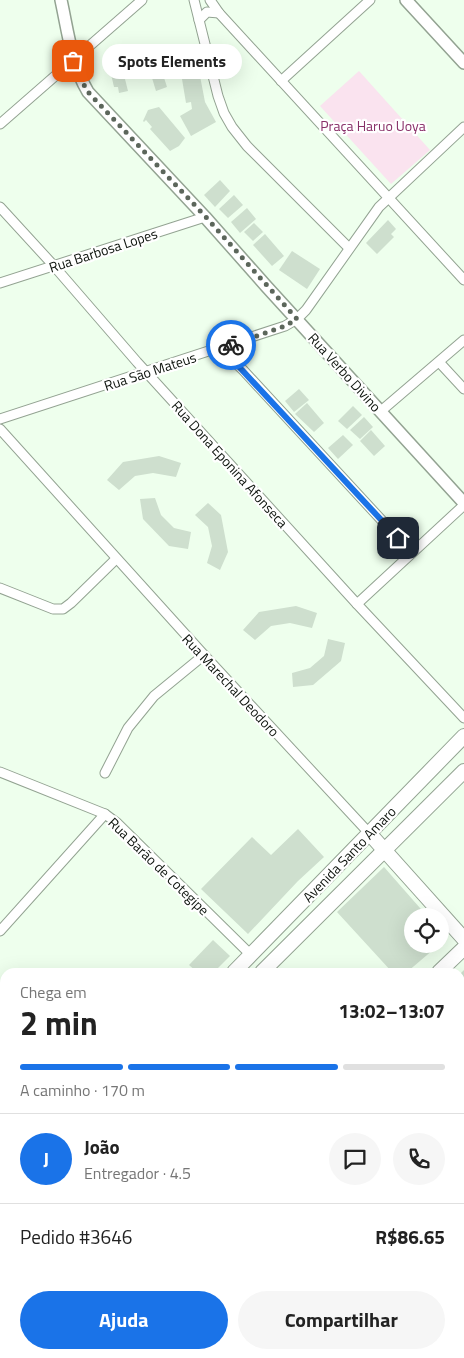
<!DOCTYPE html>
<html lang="pt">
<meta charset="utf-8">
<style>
:root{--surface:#fff;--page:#f6f6f6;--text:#222;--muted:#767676;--line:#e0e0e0;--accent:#1a73e8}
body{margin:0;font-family:"Titillium Web",sans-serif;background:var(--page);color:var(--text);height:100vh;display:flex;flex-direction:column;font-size:19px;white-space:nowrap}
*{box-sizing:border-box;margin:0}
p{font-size:16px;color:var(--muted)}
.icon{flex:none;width:28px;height:28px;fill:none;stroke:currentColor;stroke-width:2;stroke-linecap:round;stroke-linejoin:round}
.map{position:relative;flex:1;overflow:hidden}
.panel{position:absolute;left:0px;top:968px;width:465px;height:391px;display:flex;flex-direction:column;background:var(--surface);border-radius:15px 15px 0 0;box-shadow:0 5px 20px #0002}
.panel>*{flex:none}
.controls{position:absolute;left:404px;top:908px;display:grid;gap:10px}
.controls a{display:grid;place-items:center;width:45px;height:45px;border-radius:50%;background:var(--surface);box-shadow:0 5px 20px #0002;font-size:25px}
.pin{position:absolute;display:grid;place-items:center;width:42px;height:42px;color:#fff;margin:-21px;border-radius:10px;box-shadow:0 2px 8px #0006}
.courier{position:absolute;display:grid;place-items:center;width:50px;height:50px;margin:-25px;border:4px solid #1a73e8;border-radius:50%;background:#fff;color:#222;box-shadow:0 1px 6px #0007}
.bubble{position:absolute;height:35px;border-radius:18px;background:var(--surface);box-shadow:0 5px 20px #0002;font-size:16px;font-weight:700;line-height:35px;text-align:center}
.summary em{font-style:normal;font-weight:700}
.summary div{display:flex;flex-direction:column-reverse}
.summary{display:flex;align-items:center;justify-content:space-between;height:85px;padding:0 20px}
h1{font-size:32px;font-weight:700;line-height:38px}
.bar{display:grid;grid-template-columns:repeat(4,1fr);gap:8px 5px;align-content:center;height:60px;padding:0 20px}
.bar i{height:6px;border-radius:4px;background:var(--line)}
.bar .on{background:var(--accent)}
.bar p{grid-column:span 4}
.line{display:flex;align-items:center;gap:12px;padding:0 20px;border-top:1px solid var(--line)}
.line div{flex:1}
.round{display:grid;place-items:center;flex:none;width:52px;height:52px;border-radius:26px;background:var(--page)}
.action{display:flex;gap:10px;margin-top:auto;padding:10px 20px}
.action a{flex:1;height:58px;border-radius:30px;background:var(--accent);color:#fff;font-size:20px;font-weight:700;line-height:58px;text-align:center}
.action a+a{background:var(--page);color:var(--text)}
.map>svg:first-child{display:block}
</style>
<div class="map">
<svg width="464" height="1358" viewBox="0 0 464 1358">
<rect width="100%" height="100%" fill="#eeffed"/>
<g fill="#fae3ef">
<polygon points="359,71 430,150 391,184 320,106"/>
<polygon points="379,1354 419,1354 423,1358 383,1358"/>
</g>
<g fill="#cedfce">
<polygon points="159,62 167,87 156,91 148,65"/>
<polygon points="122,67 128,91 119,93 118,87 114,87 110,70"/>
<polygon points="200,76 205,102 216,122 191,136 180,116 192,109 191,102 186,103 182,79"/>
<polygon points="159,107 185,138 179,146 170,151 150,129 152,127 146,120 144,122 143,121 148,110"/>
<polygon points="220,180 230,191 215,207 204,195"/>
<polygon points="234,195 243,205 228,218 219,209"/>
<polygon points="247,208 256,219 240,233 231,222"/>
<polygon points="388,220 396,229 391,234 394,237 377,254 366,243"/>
<polygon points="254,223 263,232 253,241 244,232"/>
<polygon points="265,234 284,256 272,266 253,245"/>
<polygon points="292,251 320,269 307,289 279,270"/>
<polygon points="299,389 309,400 294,412 285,401"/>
<polygon points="307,403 324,423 314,432 295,414"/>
<polygon points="353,406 362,415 347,429 338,421"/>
<polygon points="364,417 373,427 360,439 350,430"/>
<polygon points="371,430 385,446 374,456 360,441"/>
<polygon points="343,435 353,445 338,459 328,448"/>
<polygon points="159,456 181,463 176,477 153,473 135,476 119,490 107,480 123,462"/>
<polygon points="155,498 161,515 174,528 191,532 188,549 169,546 143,519 140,499"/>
<polygon points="208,503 221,515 228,552 220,570 207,563 212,546 208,527 195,515"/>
<polygon points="296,606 317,613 312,628 290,623 271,626 255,640 243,630 259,612"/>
<polygon points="328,639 345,643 341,661 313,685 293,687 292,673 310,668 324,656"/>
<polygon points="298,829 324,857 298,881 248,934 201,889 252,837 271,855"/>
<polygon points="384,867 427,916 412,916 412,944 440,944 440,931 447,938 407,972 392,972 337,912"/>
<polygon points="213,940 230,956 214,972 197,972 189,965"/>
<polygon points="464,970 464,1002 460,1004 460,974"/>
<polygon points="0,1095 5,1101 5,1111 0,1116"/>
</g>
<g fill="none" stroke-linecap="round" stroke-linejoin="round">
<defs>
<g id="minor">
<polyline points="194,0 218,96 224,113 232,127 247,146 349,248"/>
<polyline points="210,0 219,13 464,280"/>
<polyline points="199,20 207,12 219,13"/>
<polyline points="281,81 370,0"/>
<polyline points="0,124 142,0"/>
<polyline points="0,207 54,266 137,362 357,604 464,718"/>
<polyline points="0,283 205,217"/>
<polyline points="220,348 243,370 411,552"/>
<polyline points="439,362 464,389"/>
<polyline points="381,411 464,340"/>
<polyline points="0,419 285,326 297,319 306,310 379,207 464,127"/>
<polyline points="0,429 204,655 369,833"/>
<polyline points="0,588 53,609 63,609 71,603 116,559"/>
<polyline points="357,604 464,505"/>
<polyline points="0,772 105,814 117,823 251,955"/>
<polyline points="105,773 128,728 154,696 204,655"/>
<polyline points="0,931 105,814"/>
<polyline points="460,1249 464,1245"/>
<polyline points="0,1292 5,1298"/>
<polyline points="56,1354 60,1358"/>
<polyline points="294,1354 297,1358"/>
<polyline points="440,1354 444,1358"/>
<polyline points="339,1358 344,1354"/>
</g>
<g id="tertiary">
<path d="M61 0C68 32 71 63 88 92L205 217 266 286 464 503"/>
<polyline points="406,0 464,63"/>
</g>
<g id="primary">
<polyline points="369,833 464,939"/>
<polyline points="234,972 464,736"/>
<polyline points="262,972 464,771"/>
<polyline points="439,972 464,948"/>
<polyline points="460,1018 464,1016"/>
<polyline points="0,1205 5,1200"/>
<polyline points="0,1239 5,1234"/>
<polyline points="13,1358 18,1354"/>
</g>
</defs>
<use href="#minor" stroke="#93a392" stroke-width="11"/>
<use href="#tertiary" stroke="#93a392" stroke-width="14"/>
<use href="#primary" stroke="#93a392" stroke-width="16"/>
<use href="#minor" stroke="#fff" stroke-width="9"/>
<use href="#tertiary" stroke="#fff" stroke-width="11"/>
<use href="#primary" stroke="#fff" stroke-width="14"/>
</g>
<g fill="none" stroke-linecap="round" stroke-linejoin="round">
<polyline stroke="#5c665b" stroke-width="5" stroke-dasharray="0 9" points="73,61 79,76 88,92 205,216 297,319 285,326 231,345"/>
<polyline stroke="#1a73e8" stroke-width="6" points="231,345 220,348 242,370 398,538"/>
</g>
<g text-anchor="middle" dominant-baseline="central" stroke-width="4.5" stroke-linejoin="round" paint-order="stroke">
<g font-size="14" fill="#882f68" stroke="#fff">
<text x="373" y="125">Praça Haruo Uoya</text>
</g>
<g font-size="14" fill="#0d130d" stroke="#fff">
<text transform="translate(103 250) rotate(-18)">Rua Barbosa Lopes</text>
<text transform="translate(150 371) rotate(-18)">Rua São Mateus</text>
<text transform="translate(345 372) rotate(48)">Rua Verbo Divino</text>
<text transform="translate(230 464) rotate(48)">Rua Dona Eponina Afonseca</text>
<text transform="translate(231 685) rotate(47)">Rua Marechal Deodoro</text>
<text transform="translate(349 854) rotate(-46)">Avenida Santo Amaro</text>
<text transform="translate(159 866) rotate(44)">Rua Barão de Cotegipe</text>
</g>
</g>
</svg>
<div class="controls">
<a><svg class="icon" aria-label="locate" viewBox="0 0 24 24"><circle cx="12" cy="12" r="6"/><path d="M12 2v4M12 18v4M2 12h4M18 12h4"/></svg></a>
</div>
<div class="pin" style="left:73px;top:61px;background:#ea580c"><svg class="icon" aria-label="bag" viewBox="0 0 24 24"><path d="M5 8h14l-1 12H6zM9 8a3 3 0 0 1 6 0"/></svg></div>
<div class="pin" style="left:398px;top:538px;background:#1f2937"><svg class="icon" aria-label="home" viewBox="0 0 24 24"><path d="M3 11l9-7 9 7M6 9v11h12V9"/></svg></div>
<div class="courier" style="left:231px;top:345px"><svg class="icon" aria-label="bike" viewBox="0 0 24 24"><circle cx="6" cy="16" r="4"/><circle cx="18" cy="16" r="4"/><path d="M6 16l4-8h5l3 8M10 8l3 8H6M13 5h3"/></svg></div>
<div class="bubble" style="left:102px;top:44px;width:140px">Spots Elements</div>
<section class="panel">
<div class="summary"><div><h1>2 min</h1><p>Chega em</p></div><em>13:02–13:07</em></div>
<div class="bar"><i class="on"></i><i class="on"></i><i class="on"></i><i></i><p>A caminho · 170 m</p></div>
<div class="line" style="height:90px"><b class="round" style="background:var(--accent);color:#fff">J</b><div><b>João</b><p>Entregador · 4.5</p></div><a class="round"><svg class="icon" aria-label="chat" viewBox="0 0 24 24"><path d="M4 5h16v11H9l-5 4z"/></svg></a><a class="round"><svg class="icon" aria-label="phone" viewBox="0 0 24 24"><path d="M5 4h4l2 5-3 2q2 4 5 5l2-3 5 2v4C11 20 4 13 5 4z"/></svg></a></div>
<div class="line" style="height:65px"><div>Pedido #3646</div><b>R$86.65</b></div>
<div class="action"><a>Ajuda</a><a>Compartilhar</a></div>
</section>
</div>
